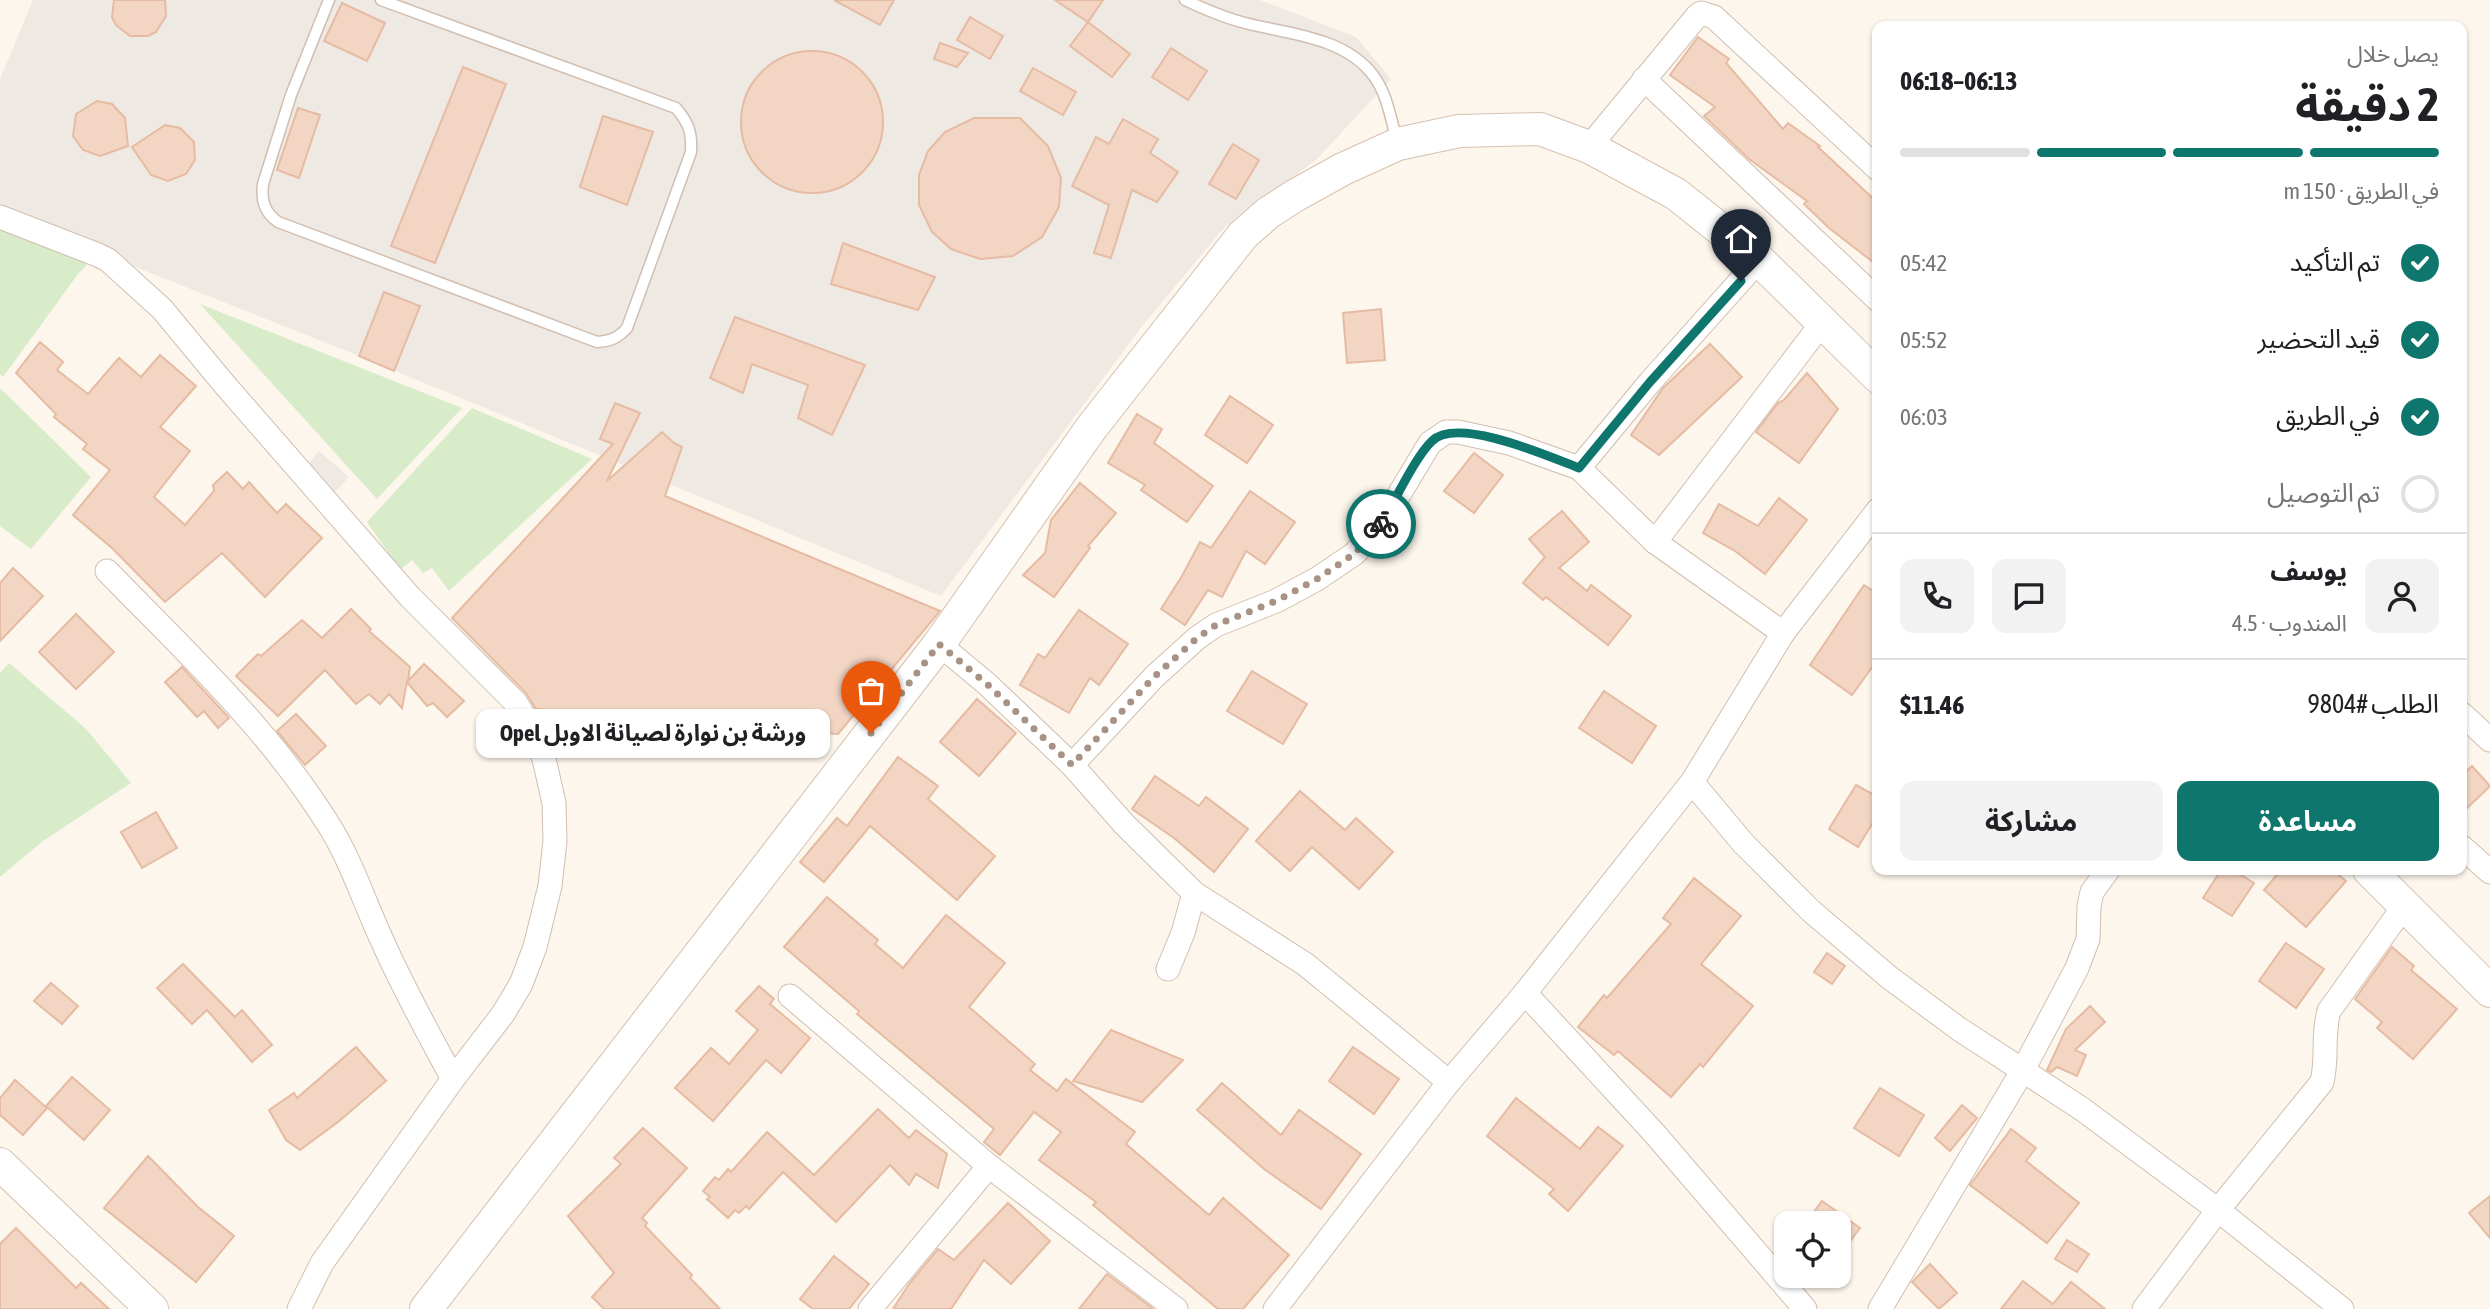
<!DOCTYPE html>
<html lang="ar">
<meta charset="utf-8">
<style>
:root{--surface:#fff;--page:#f2f2f2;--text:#202124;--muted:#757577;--line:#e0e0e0;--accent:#0f766e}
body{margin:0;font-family:"Asap Condensed","Noto Sans Arabic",sans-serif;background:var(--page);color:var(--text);direction:rtl;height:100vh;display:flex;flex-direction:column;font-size:26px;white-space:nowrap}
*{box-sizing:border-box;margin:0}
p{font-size:23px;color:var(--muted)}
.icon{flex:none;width:38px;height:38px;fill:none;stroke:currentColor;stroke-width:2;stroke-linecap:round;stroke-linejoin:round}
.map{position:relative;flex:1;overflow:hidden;direction:ltr}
.details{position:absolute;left:1872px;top:21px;width:595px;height:854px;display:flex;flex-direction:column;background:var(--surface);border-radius:14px;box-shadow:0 2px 5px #0004;direction:rtl}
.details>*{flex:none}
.tools{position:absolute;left:1774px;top:1211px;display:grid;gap:14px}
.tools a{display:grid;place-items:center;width:77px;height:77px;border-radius:14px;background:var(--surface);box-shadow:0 2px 5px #0004;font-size:35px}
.pin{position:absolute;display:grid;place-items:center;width:60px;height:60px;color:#fff;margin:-72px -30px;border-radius:50% 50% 50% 0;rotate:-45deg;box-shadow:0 0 7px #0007}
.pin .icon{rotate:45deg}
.courier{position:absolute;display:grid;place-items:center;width:70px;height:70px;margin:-35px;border:5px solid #0f766e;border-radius:50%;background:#fff;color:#222;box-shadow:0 2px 9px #0007}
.bubble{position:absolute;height:49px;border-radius:14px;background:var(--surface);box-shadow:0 2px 5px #0004;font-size:23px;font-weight:700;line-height:49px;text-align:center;direction:rtl}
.headline em{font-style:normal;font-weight:700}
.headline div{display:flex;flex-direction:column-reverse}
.headline{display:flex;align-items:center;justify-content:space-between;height:119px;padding:0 28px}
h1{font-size:46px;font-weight:700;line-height:52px}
.bar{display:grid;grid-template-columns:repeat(4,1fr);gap:10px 7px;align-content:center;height:84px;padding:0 28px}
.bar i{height:9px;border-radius:5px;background:var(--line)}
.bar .on{background:var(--accent)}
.bar p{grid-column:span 4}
.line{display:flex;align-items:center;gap:18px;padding:0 28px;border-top:2px solid var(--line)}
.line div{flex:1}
.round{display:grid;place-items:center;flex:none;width:74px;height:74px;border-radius:14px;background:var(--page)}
ol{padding:0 28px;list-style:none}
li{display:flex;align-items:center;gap:21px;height:77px}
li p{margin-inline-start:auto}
li .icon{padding:7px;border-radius:50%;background:var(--accent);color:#fff;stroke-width:4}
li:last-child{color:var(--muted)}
li i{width:38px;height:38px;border:4px solid var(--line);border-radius:50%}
.action{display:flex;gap:14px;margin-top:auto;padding:14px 28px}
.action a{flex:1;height:80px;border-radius:14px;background:var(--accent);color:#fff;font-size:28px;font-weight:700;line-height:80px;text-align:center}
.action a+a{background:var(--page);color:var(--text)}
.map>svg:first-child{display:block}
</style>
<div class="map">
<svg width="2490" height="1309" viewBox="0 0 2490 1309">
<rect width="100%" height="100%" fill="#fdf6ec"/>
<g fill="#efe9e4">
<polygon points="33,0 1260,0 1356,37 1391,79 1317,159 1223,229 1142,326 941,596 359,356 0,213 0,79"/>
<polygon points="319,451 349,477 333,494 304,468"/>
</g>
<g fill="#d8ecc9">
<polygon points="0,220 93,258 78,274 3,377 0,374"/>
<polygon points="200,304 462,408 377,499"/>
<polygon points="0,388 91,477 31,549 0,526"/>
<polygon points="472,408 592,459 449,591 432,568 423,573 412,560 400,570 367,522"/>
<polygon points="9,663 86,729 131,783 43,841 0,877 0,673"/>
</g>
<g fill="#f3d5c3" stroke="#e6bba3" stroke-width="2">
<polygon points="114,0 165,0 166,16 156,32 148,36 130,36 116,25 112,17"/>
<polygon points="834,0 894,0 880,25"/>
<polygon points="1055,0 1103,0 1088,22"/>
<polygon points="342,3 385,23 367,61 324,41"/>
<polygon points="970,17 1003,36 990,59 957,40"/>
<polygon points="1088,22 1130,54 1112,77 1070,46"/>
<polygon points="1698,37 1729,59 1726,63 1783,129 1788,123 1820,146 1818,147 1878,203 1878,266 1829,228 1804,204 1807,201 1749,159 1704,116 1715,107 1670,75"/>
<polygon points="940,43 968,53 957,67 934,59"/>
<polygon points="1171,48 1207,71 1188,100 1152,77"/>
<circle cx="812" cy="122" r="71"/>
<polygon points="463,67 506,84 435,263 391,246"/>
<polygon points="1033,68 1076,92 1063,115 1020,91"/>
<polygon points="97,101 112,104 125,118 128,146 100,156 83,150 73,136 76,114"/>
<polygon points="298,108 320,115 299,178 277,170"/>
<polygon points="603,116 653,132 627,205 580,187"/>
<polygon points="974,118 1020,118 1048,146 1061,178 1059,207 1042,237 1013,256 980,259 951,249 932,232 919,205 919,175 928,151 945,132"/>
<polygon points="1123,119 1158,139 1150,153 1178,172 1157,202 1132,190 1111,258 1094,253 1109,205 1072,186 1096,137 1109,144"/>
<polygon points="165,125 180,128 194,142 195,160 186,174 168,181 151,175 132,147"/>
<polygon points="1233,144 1259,160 1236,199 1209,184"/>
<polygon points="843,243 935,277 918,310 831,284"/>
<polygon points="384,292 420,306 394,371 359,356"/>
<polygon points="1381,309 1385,360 1347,363 1343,313"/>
<polygon points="735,317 865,365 832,435 798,418 808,385 752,364 743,393 710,378"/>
<polygon points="40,342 63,362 57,370 88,394 119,358 141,377 160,355 196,386 160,427 190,451 154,497 185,525 214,491 213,485 227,472 243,489 249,482 277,513 286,504 322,538 265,597 222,553 165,602 112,548 73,515 110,470 83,449 87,444 54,417 56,414 16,373"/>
<polygon points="1710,344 1742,377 1659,455 1631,435 1663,388"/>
<polygon points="1807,373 1838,409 1799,463 1756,432 1778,403 1784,400"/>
<polygon points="1230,396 1273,425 1247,463 1205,435"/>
<polygon points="615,403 640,413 607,481 662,432 674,443 682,447 665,496 940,611 838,734 536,709 526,693 452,618 613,444 600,439"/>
<polygon points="1137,414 1162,429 1154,443 1213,486 1187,522 1141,490 1145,485 1108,463"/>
<polygon points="1474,453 1503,475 1474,513 1444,491"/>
<polygon points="1080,483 1116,513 1088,546 1090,548 1054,597 1023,575 1045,553 1051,520"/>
<polygon points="1250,491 1295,522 1265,564 1246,551 1222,597 1208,590 1185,625 1161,609 1182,576 1200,542 1211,548"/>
<polygon points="1779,498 1807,520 1765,574 1735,551 1703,533 1719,504 1758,526"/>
<polygon points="1562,511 1589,542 1559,568 1587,591 1591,585 1631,616 1608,645 1546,597 1543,600 1523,583 1545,557 1529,539"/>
<polygon points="13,568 43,596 0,641 0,583"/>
<polygon points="1864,585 1878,594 1878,659 1852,695 1810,665"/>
<polygon points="351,609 371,629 369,631 410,667 408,681 424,664 464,701 447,717 433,703 427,706 407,682 402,708 389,694 380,704 369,694 356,704 325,670 278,716 236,676 258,654 261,656 302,620 322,638"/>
<polygon points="1079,610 1128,644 1099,685 1090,678 1069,713 1020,685 1038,654 1045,658"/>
<polygon points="76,614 114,652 76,689 39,652"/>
<polygon points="182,667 229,718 218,728 204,711 197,717 165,682"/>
<polygon points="1252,671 1307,704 1283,744 1227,711"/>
<polygon points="1604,691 1656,726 1632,763 1579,728"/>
<polygon points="977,699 1016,733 979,776 940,742"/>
<polygon points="296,714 326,746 305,765 277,731"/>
<polygon points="898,757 938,786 928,799 995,856 957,900 870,826 824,882 800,862 837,818 847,826"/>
<polygon points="2472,766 2490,786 2462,813 2462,776"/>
<polygon points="1155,776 1199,806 1206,797 1248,829 1214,872 1174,838 1132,809"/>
<polygon points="1856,785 1878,797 1878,814 1858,847 1829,829"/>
<polygon points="1300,791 1345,830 1356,818 1393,852 1359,889 1312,847 1290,871 1256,841"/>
<polygon points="156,812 177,848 142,868 121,832"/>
<polygon points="2221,870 2233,870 2254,883 2232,916 2203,898"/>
<polygon points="2281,870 2333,870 2346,881 2306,927 2264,890"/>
<polygon points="1694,878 1741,916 1701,964 1753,1006 1703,1067 1700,1064 1671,1097 1618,1051 1614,1055 1578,1027 1604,995 1607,998 1671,924 1663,918"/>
<polygon points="827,897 878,940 875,944 903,968 946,915 1005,963 969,1007 1035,1064 1030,1070 1057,1091 1066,1079 1135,1132 1126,1144 1209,1215 1223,1198 1289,1255 1243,1309 1218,1309 1093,1205 1096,1202 1039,1160 1061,1132 1034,1112 1000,1155 984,1142 994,1129 857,1014 859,1011 784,947"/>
<polygon points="2286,943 2324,969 2296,1008 2259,981"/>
<polygon points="2392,947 2414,966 2411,970 2457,1009 2413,1059 2377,1028 2382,1022 2355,999"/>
<polygon points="1827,953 1845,966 1832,984 1814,972"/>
<polygon points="183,964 235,1017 242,1010 272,1045 252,1062 207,1010 192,1024 157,988"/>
<polygon points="51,983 78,1006 62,1024 34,1001"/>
<polygon points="759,986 774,999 770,1004 810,1038 781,1073 766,1060 713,1121 675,1088 711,1048 729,1064 758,1030 736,1011"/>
<polygon points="2090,1006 2105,1022 2075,1050 2086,1055 2077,1076 2057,1067 2051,1072 2047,1070 2066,1029"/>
<polygon points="1111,1030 1183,1060 1142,1102 1073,1081"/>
<polygon points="356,1047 386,1081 338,1122 300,1150 286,1140 269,1110 294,1093 297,1098"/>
<polygon points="1353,1047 1399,1079 1374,1114 1329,1081"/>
<polygon points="72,1077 110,1110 84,1140 46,1106"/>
<polygon points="15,1080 47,1108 23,1135 0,1115 0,1098"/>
<polygon points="1222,1083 1281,1135 1299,1110 1361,1154 1321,1209 1264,1169 1197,1110"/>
<polygon points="1880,1088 1924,1115 1899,1156 1854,1128"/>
<polygon points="1516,1098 1580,1149 1598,1127 1623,1146 1568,1211 1549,1194 1554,1189 1487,1136"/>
<polygon points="1962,1105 1977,1118 1950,1151 1935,1138"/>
<polygon points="878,1109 909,1138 916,1130 947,1154 938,1188 916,1174 909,1185 890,1165 836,1222 783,1172 749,1209 746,1206 739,1213 735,1210 728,1218 707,1199 710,1197 703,1191 715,1177 719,1180 728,1169 731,1172 767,1132 814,1175"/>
<polygon points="643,1128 687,1168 642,1218 647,1223 645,1226 692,1275 690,1278 720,1309 604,1309 592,1297 614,1273 568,1216 621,1164 614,1158"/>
<polygon points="2011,1129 2036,1148 2026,1161 2079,1203 2047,1243 1970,1185"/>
<polygon points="148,1156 198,1207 234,1236 196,1282 104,1208"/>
<polygon points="2490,1196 2490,1238 2469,1213"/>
<polygon points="1822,1201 1860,1228 1839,1256 1839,1223 1806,1223"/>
<polygon points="1008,1203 1050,1241 1011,1284 984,1260 951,1309 893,1309 909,1284 938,1249 954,1260"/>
<polygon points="16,1228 76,1288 81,1283 109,1309 0,1309 0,1244"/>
<polygon points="2067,1240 2089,1254 2077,1272 2055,1259"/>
<polygon points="834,1256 869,1284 849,1309 813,1309 800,1299"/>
<polygon points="1930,1264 1957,1293 1939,1309 1912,1282"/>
<polygon points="1107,1274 1152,1308 1153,1309 1079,1309"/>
<polygon points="2023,1281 2053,1304 2071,1282 2105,1309 2001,1309"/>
</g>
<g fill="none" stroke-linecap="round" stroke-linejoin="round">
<defs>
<g id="lane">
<path d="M329 0 291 95 263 184C261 200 264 212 278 222L597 342C611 341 618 338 627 328L691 152C692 133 689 123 676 108L381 0"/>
<path d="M1185 0C1204 9 1225 18 1245 23 1289 34 1344 37 1373 75 1387 93 1391 120 1397 141"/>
</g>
<g id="street">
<polyline points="1644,79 1878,300"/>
<polyline points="1589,147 1697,16 1701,13 1714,17 1878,169"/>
<polyline points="0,217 98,255 108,260 162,309 225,385 410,597 516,703 535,734 544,759 554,803 555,841 550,886 535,947 521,984 503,1014 453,1079"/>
<polyline points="1579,468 1650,382 1759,260"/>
<polyline points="1655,542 1822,323"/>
<path d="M107 571C186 652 270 730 330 827 351 861 364 901 381 938 402 986 428 1033 453 1079L322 1263 299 1309"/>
<polyline points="939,644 987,684 1072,765 1124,824 1194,893 1305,964 1449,1082"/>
<polyline points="2462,714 2490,740"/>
<polyline points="1072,765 1154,677 1197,638 1216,625 1276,601 1317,579 1354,554 1379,528 1430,443 1446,432 1458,432 1509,443 1579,468 1655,542 1783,633"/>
<polyline points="1692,782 1743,843 1811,911 1890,978 1959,1029 2082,1109 2218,1210 2342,1309"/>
<polyline points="2462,847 2490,872"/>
<polyline points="1168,969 1183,933 1194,893"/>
<polyline points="1525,993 1655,1134 1805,1309"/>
<polyline points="790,996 989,1166 1176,1309"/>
<polyline points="870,1309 989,1166"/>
<polyline points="1275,1309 1449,1082 1525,993 1692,782 1783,633 1878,510"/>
<polyline points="1880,1309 2023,1070 2077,968 2088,939 2089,906 2092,892 2108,870"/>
<path d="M2144 1309 2218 1210 2322 1082C2328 1058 2322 1035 2329 1011L2404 906"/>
</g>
<g id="secondary">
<polyline points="2369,870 2490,991"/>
<polyline points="0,1164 152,1309"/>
<polyline points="426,1309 939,644 1092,427 1243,235 1268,213 1296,195 1343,169 1398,144 1459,131 1540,129 1589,147 1676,194 1759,260 1878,377"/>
</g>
</defs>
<use href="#lane" stroke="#d1beb0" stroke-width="13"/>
<use href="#street" stroke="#d1beb0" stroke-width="25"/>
<use href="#secondary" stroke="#d6c0b0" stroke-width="34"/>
<use href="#lane" stroke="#fff" stroke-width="10"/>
<use href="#street" stroke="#fff" stroke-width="23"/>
<use href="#secondary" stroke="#fff" stroke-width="32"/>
</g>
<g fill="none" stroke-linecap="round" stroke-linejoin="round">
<polyline stroke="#a89285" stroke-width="7" stroke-dasharray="0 12.6" points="871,733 939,644 987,684 1072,765 1154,677 1197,638 1216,625 1276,601 1317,579 1354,554 1381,524"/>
<path stroke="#0f766e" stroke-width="9" d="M1381 524C1394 503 1415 457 1432 441 1457 416 1548 456 1579 468L1650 382 1741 281"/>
</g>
</svg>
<div class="tools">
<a><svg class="icon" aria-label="locate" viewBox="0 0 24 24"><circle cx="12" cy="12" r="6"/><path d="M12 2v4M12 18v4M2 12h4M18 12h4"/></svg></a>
</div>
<div class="pin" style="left:871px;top:733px;background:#ea580c"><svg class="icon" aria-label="bag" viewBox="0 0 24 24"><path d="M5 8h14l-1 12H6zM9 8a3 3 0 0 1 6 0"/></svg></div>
<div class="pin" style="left:1741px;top:281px;background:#1f2937"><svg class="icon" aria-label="home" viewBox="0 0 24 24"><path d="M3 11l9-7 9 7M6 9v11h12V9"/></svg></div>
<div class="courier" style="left:1381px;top:524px"><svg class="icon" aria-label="bike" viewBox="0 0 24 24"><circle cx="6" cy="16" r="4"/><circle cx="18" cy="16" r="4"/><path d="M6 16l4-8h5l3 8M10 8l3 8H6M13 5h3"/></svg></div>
<div class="bubble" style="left:476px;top:709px;width:354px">ورشة بن نوارة لصيانة الاوبل Opel</div>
<section class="details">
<div class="headline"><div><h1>2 دقيقة</h1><p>يصل خلال</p></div><em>06:13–06:18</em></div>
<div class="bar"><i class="on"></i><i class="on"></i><i class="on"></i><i></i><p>في الطريق · 150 m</p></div>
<ol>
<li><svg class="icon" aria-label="check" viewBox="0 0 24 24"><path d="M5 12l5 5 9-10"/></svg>تم التأكيد<p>05:42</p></li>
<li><svg class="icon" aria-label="check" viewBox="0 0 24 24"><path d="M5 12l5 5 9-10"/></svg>قيد التحضير<p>05:52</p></li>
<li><svg class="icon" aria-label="check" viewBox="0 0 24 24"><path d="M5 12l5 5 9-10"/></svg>في الطريق<p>06:03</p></li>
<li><i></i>تم التوصيل</li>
</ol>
<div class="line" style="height:126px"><a class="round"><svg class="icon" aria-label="person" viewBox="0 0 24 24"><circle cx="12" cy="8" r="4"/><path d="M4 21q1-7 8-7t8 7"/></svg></a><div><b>يوسف</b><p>المندوب · 4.5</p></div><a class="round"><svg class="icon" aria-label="chat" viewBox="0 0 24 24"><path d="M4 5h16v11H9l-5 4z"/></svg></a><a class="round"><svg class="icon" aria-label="phone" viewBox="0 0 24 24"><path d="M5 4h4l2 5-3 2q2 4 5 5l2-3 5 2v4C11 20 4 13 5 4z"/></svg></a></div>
<div class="line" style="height:91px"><div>الطلب #9804</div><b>$11.46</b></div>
<div class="action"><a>مساعدة</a><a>مشاركة</a></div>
</section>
</div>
